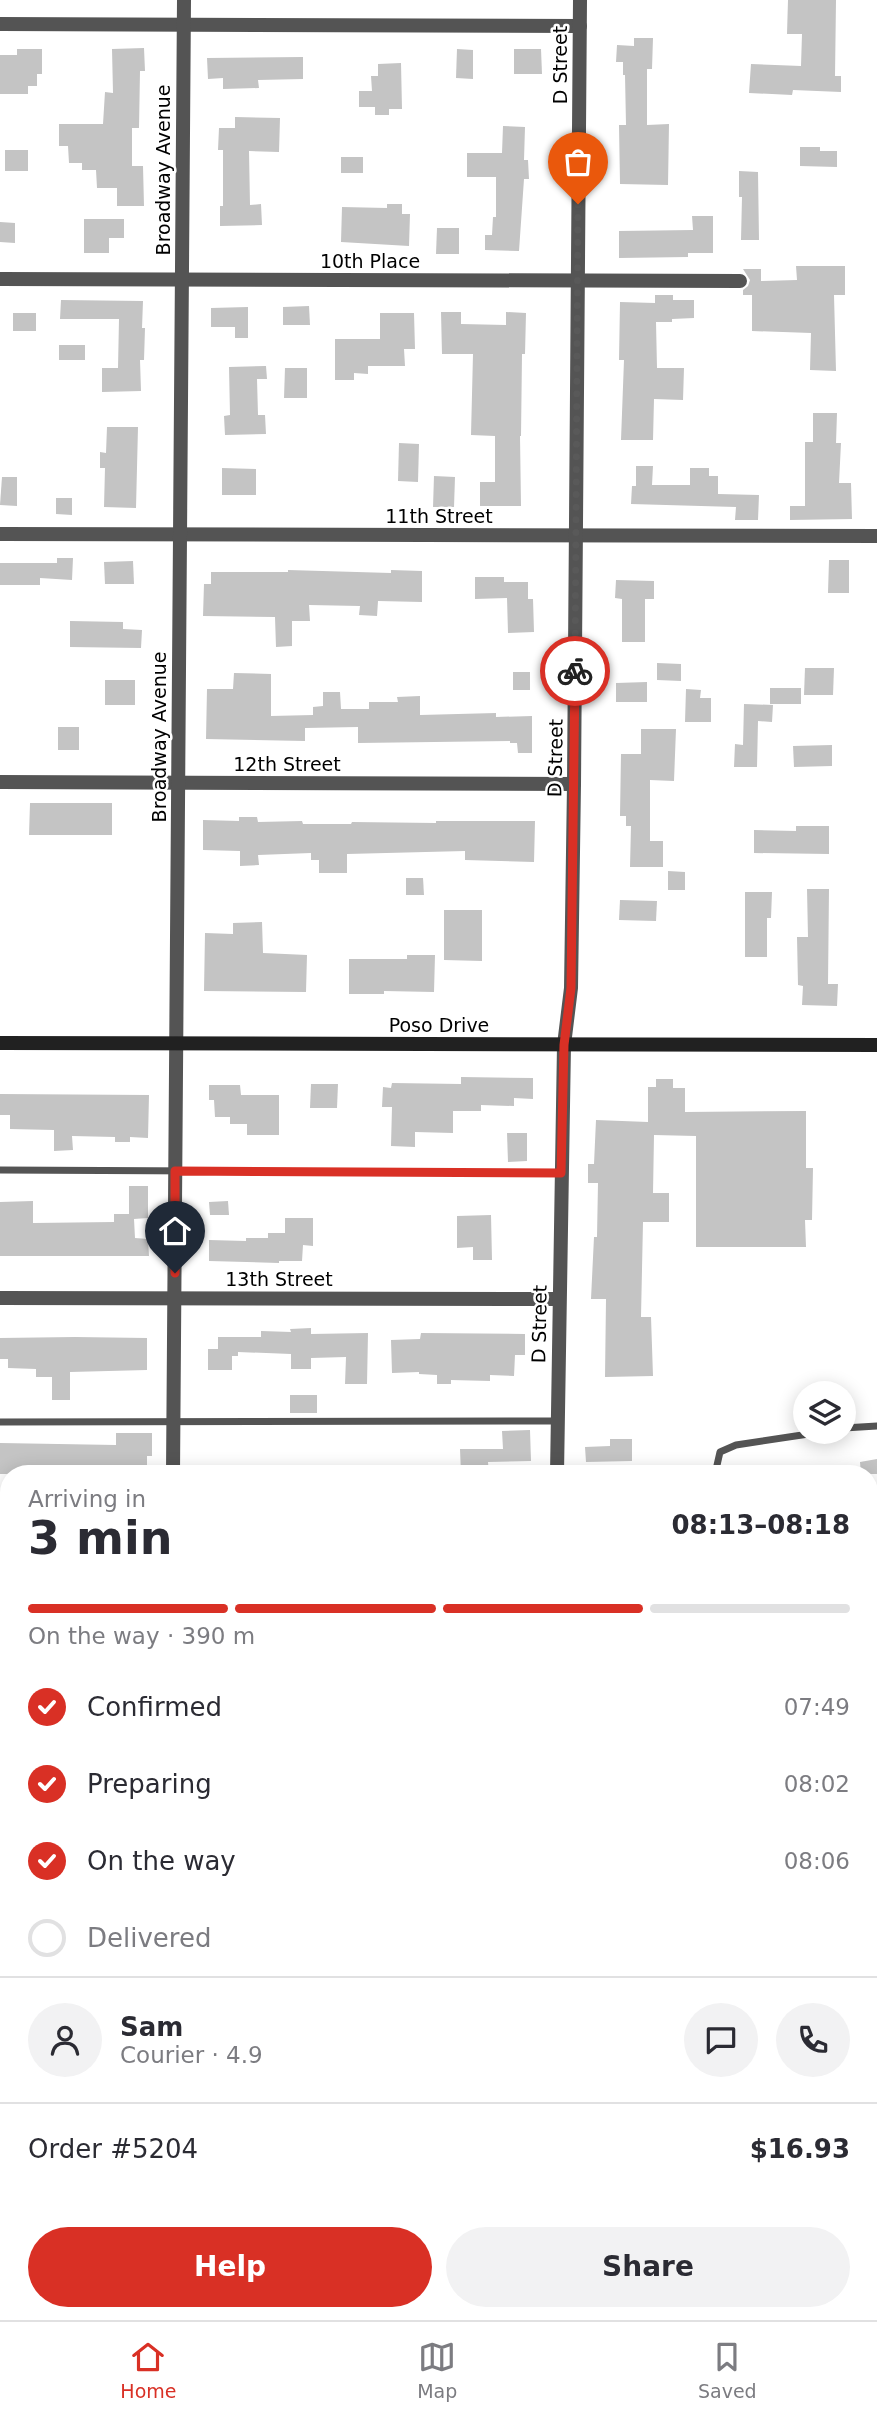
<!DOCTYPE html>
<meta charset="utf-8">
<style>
:root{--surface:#fff;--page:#f2f2f3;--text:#2b2b33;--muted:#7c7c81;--line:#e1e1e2;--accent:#d93025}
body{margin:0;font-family:"DejaVu Sans",sans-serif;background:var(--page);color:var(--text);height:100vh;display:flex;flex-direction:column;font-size:26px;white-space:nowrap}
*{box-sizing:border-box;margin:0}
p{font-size:23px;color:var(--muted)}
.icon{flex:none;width:38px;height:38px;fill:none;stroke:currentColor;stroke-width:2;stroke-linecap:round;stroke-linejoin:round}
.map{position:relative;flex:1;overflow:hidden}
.sheet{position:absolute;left:0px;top:1465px;width:878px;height:856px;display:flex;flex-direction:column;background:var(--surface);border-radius:28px 28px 0 0;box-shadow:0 4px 18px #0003}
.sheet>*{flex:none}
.buttons{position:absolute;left:793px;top:1381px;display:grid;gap:14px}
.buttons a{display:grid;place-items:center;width:63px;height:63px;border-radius:50%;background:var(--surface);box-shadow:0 4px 18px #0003;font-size:35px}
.pin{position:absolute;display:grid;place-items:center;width:60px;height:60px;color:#fff;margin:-72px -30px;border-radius:50% 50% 50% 0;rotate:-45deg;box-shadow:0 0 7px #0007}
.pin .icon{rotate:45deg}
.courier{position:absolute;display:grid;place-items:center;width:70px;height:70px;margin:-35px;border:5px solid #d93025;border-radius:50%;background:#fff;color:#222;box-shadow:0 2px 9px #0007}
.overview em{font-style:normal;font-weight:700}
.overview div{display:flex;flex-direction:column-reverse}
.overview{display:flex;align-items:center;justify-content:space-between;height:119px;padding:0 28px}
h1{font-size:46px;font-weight:700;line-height:52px}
.bar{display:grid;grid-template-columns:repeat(4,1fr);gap:10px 7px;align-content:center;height:84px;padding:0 28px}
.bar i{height:9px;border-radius:5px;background:var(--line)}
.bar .active{background:var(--accent)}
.bar p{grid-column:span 4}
.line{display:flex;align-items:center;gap:18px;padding:0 28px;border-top:2px solid var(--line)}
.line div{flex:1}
.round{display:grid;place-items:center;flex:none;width:74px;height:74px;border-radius:37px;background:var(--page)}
ol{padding:0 28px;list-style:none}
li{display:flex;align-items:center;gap:21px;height:77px}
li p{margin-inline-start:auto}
li .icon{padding:7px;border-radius:50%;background:var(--accent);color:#fff;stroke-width:4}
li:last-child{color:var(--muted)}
li i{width:38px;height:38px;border:4px solid var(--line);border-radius:50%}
.primary-button{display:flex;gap:14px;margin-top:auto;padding:14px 28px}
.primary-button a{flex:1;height:80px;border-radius:42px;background:var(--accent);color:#fff;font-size:28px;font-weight:700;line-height:80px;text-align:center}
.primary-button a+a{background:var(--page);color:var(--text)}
.dock{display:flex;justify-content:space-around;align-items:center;height:98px;border-top:2px solid var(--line);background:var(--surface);font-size:19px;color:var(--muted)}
.dock a{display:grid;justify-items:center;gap:4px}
.dock .active{color:var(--accent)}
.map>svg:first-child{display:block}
</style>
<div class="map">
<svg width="877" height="2320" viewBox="0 0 877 2320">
<rect width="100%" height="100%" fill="#fff"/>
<g fill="#c4c4c4">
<polygon points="788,0 836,0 835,76 841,76 841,92 793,90 792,95 749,93 751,64 801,66 802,34 787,34"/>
<polygon points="634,38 653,38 652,69 647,69 647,125 669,124 668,185 620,184 619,125 626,125 625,75 623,75 623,62 616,62 617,45 634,46"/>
<polygon points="144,48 145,71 140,71 139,128 132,128 132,166 143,166 144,206 117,206 117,188 97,188 96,170 82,170 82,163 69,163 68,146 59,146 59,124 103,124 105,92 113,93 112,49"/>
<polygon points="17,49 42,49 42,74 37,74 37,86 28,86 28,94 0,94 0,55 17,55"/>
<polygon points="457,49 473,50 473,79 456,78"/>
<polygon points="514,49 541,49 542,74 514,74"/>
<polygon points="303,57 303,79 258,80 259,88 223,89 223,78 208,79 207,58"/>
<polygon points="401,63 402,109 389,109 389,115 375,115 375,107 359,107 359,91 372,91 371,76 378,76 378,64"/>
<polygon points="235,117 280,118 279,152 249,151 250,205 261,204 262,225 220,226 220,206 223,206 223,150 218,150 219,128 235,128"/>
<polygon points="503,126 525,127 524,160 528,160 529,179 524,179 519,251 485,250 485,235 492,235 493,217 496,217 496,177 467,177 467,153 502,153"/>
<polygon points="800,147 820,147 820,151 837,151 837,167 800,166"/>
<rect x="5" y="150" width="23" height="21"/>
<rect x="341" y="157" width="22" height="16"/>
<polygon points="739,171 758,172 759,240 741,240 742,197 739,197"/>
<polygon points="387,204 402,204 402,214 410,214 409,246 341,242 342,207 387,208"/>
<polygon points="692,216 713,216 713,253 688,253 688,257 619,258 619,231 693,230"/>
<polygon points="84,219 124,219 124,238 109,238 109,253 84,253"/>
<polygon points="0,222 15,223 15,243 0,242"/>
<polygon points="437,228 459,228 459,254 436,254"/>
<polygon points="796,266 845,266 845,295 834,295 836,371 810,370 811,333 752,331 752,295 743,295 743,290 748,286 750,280 743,269 761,269 761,281 797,280"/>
<polygon points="655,295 673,295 673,300 694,300 694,318 672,319 672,322 656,322 657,368 684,368 683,400 654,399 653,440 621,440 624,360 619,360 620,302 655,303"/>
<polygon points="61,300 143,301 142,328 145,328 144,360 140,360 141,391 102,392 102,368 118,368 119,319 60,319"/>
<polygon points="309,306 310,325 283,325 283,307"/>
<polygon points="248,307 248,338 235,338 235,327 211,327 211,308"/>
<polygon points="441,312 461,312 461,324 506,325 506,312 526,313 525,354 522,354 521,436 520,436 521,506 480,506 480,482 495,482 495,436 471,435 473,354 442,354"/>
<rect x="13" y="313" width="23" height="18"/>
<polygon points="380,313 414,313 415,349 404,349 405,366 368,366 368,374 354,373 354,380 335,380 335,339 380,339"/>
<rect x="59" y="345" width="26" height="15"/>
<polygon points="266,366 267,379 257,379 258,415 265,415 266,434 225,435 224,416 230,415 229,367"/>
<polygon points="285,368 307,368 307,398 284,398"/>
<polygon points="813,413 837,413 836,443 841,443 839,483 851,483 852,519 790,520 790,506 805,506 805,442 813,442"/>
<polygon points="107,427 138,427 136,508 104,507 105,468 100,468 100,452 106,453"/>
<polygon points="399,443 419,444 418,482 398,481"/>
<polygon points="636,466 653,466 652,485 690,485 690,468 709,468 709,476 718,476 718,494 759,495 758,520 735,520 736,507 631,504 632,486 636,486"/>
<polygon points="222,468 256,469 256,495 222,495"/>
<polygon points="434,476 455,477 454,507 433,507"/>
<polygon points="2,477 17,477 17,506 0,505"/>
<polygon points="56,498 72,498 72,515 56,514"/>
<polygon points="57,558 73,558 72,580 40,578 40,585 0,585 0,563 57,563"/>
<polygon points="829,560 849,560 849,593 828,593"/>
<polygon points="133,561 134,584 105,584 104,562"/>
<polygon points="288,570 391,573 391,570 422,571 422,602 378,601 377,616 359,615 360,606 309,605 310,621 292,621 292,646 276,647 275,617 203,616 204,584 211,584 211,572 288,572"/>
<polygon points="475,577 504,577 504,582 528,582 528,599 533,599 534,632 508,633 507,598 475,599"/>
<polygon points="616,580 654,581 654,599 645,599 645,642 622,642 622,599 615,598"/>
<polygon points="70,621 123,622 123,629 142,630 141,648 70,647"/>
<polygon points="657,663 681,664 681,681 657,680"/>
<polygon points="805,668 834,668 833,695 804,695"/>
<rect x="513" y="672" width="17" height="18"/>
<polygon points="234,673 271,674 271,716 313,715 313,707 323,706 323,692 340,692 341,709 369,709 369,702 398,702 397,697 420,696 420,715 496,713 496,717 532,716 532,753 518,753 517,743 510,743 510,741 358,743 358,727 305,728 305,741 206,739 207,689 233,689"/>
<rect x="105" y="680" width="30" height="25"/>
<polygon points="647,682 647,702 616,702 616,683"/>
<rect x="770" y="688" width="31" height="16"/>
<polygon points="686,689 701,690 700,698 711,698 711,722 685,722"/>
<polygon points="744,704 773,705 772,722 758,721 757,767 734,767 735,744 743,745"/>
<rect x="58" y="727" width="21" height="23"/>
<polygon points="641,729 676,729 674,781 650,780 650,841 663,841 663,867 630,867 631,826 626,826 626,816 620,816 621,754 641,754"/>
<polygon points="832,745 832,766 794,767 793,746"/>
<polygon points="30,803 112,803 112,835 29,835"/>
<polygon points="239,817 257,817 258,822 302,821 303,824 351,824 352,822 436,823 436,821 535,821 534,862 465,860 465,851 347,854 347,873 319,873 319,860 311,860 311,853 258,855 259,865 240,866 240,851 203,850 203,820 239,821"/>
<polygon points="796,826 829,826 829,854 754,853 754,830 796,831"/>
<polygon points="668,871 685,872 685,890 668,890"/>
<polygon points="406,878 423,878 424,895 406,895"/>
<polygon points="807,889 829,889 828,984 838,984 837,1006 802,1005 803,986 798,985 797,937 808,937"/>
<polygon points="745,892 772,892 771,918 767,918 767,957 745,957"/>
<polygon points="620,900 657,901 656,921 619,920"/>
<polygon points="444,910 482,910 482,961 444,960"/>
<polygon points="262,922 263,953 307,955 306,992 204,991 205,933 233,934 233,923"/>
<polygon points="407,955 435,955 434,992 384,991 384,994 349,994 349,959 407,959"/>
<polygon points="461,1077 533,1078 533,1099 514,1098 514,1106 481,1105 481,1111 453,1111 453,1133 415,1132 415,1147 391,1146 392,1107 382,1107 383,1087 391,1088 392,1083 461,1084"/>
<polygon points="656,1079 673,1079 673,1088 685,1088 685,1112 806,1111 806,1168 813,1168 812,1220 805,1220 806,1247 696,1247 696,1136 654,1135 653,1193 669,1193 669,1222 643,1222 641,1317 651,1317 653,1376 605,1377 606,1299 591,1299 594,1237 597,1237 598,1183 588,1183 588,1164 594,1164 596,1120 648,1122 648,1087 656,1087"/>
<polygon points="311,1084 338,1084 337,1108 310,1108"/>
<polygon points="209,1085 240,1085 241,1095 279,1095 279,1135 247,1135 247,1124 230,1124 230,1117 215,1117 214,1100 209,1100"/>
<polygon points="0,1094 149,1095 148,1138 130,1137 130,1142 115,1142 115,1137 72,1136 73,1150 54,1151 54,1130 10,1129 10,1115 0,1115"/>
<polygon points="507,1133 527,1133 527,1161 508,1162"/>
<polygon points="129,1186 148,1186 148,1218 134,1219 135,1238 148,1239 149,1256 0,1256 0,1202 33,1201 33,1223 114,1222 114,1214 129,1214"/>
<polygon points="228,1201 229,1215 210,1215 209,1202"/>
<polygon points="491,1215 492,1260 473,1260 473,1247 457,1248 457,1216"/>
<polygon points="285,1218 313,1218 313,1246 303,1245 302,1261 279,1261 279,1263 209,1261 209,1240 246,1241 246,1238 268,1238 268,1233 285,1233"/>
<polygon points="311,1328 311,1334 368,1333 367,1384 345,1384 346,1357 311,1358 311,1369 291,1369 291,1354 238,1352 238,1356 232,1356 232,1370 208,1370 208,1349 218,1349 218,1337 261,1337 261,1331 291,1332 290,1329"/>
<polygon points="421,1333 525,1334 525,1355 515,1355 514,1376 490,1375 490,1381 451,1380 451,1384 437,1384 437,1375 419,1374 419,1372 392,1373 391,1340 420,1339"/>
<polygon points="75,1337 147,1338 147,1370 70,1372 70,1400 52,1400 52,1377 36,1377 36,1369 8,1368 8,1359 0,1359 0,1338"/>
<rect x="290" y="1395" width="27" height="18"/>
<polygon points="530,1430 531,1461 488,1462 489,1474 461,1474 460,1449 503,1449 502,1431"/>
<polygon points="116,1433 152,1433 152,1456 147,1456 147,1474 0,1474 0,1443 116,1445"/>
<polygon points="610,1439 632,1439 632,1461 586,1462 585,1447 610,1446"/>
<polygon points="877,1459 877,1474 861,1474 860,1462"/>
</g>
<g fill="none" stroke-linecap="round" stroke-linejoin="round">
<g stroke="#545454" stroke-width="7">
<polyline points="0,1170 561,1173"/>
<polyline points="0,1422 557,1421"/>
<polyline points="844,1428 877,1426"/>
<polyline points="715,1474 720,1452 736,1445 822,1432"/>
<polyline points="870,1586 877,1586"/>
<polyline points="870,1677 877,1677"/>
</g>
<g stroke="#545454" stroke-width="14">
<polyline points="0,24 580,26"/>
<polyline points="0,279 740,281"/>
<polyline points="0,534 877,536"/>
<polyline points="0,782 574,784"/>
<polyline points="0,1298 558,1299"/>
<polyline points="557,1474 564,1045 571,988 574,784 580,0"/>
<polyline points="0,1549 9,1549"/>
<polyline points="0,1752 9,1752"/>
<polyline points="0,2052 9,2052"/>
<polyline points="870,2064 877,2064"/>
<polyline points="0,2255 9,2255"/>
<polyline points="870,2266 877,2266"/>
<polyline points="674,2312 674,2320"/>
<polyline points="421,2320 422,2312"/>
</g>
<g stroke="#545454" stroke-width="14">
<polyline points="173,1474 184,0"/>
<polyline points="167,2320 167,2312"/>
</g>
<polyline stroke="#212121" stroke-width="14" points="0,1043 877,1045"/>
</g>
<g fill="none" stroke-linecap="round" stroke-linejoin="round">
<polyline stroke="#595959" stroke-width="7" stroke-dasharray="0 12.6" points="575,671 578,204"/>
<polyline stroke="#d93025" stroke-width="9" points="175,1273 175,1171 561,1173 564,1045 571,988 575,671"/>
</g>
<g text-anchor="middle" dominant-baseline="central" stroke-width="5" stroke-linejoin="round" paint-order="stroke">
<g font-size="19" fill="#000" stroke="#fff">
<text transform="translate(560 65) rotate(-90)">D Street</text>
<text transform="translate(163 170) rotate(-90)">Broadway Avenue</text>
<text x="370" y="261">10th Place</text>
<text x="439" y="516">11th Street</text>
<text transform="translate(159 737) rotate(-90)">Broadway Avenue</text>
<text transform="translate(555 758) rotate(-89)">D Street</text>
<text x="287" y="764">12th Street</text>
<text x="439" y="1025">Poso Drive</text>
<text x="279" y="1279">13th Street</text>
<text transform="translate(539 1324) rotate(-89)">D Street</text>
</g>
</g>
</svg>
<div class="buttons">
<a><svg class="icon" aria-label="layers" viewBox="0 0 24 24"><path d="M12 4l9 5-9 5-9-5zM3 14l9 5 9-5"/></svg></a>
</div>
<div class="pin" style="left:578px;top:204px;background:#ea580c"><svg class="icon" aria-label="bag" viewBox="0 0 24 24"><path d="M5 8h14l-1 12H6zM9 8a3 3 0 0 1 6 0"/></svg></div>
<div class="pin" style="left:175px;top:1273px;background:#1f2937"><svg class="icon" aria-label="home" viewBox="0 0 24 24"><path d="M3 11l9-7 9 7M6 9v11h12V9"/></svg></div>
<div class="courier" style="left:575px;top:671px"><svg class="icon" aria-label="bike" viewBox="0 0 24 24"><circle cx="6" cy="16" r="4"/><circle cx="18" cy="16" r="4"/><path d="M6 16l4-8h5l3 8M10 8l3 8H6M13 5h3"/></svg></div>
<section class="sheet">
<div class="overview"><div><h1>3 min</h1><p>Arriving in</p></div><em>08:13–08:18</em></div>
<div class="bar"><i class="active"></i><i class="active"></i><i class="active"></i><i></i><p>On the way · 390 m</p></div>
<ol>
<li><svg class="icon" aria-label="check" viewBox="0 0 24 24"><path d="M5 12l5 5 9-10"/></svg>Confirmed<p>07:49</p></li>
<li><svg class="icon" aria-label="check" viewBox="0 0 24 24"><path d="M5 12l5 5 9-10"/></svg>Preparing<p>08:02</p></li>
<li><svg class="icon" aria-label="check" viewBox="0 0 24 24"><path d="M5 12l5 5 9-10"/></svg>On the way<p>08:06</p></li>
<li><i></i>Delivered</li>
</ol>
<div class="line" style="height:126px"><a class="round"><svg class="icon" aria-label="person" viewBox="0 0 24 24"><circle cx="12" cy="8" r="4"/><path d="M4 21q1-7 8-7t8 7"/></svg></a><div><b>Sam</b><p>Courier · 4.9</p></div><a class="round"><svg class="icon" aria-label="chat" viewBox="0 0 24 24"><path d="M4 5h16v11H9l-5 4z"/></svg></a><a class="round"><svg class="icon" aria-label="phone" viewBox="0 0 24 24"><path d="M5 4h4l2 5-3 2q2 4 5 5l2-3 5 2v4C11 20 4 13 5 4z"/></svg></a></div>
<div class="line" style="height:91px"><div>Order #5204</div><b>$16.93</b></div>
<div class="primary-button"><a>Help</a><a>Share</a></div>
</section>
</div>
<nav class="dock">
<a class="active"><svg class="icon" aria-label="home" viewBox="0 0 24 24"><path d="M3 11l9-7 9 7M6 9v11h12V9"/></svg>Home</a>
<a><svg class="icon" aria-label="map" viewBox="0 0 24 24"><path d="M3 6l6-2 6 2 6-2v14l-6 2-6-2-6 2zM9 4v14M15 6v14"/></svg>Map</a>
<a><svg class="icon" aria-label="saved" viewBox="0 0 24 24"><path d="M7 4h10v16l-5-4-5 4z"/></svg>Saved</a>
</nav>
